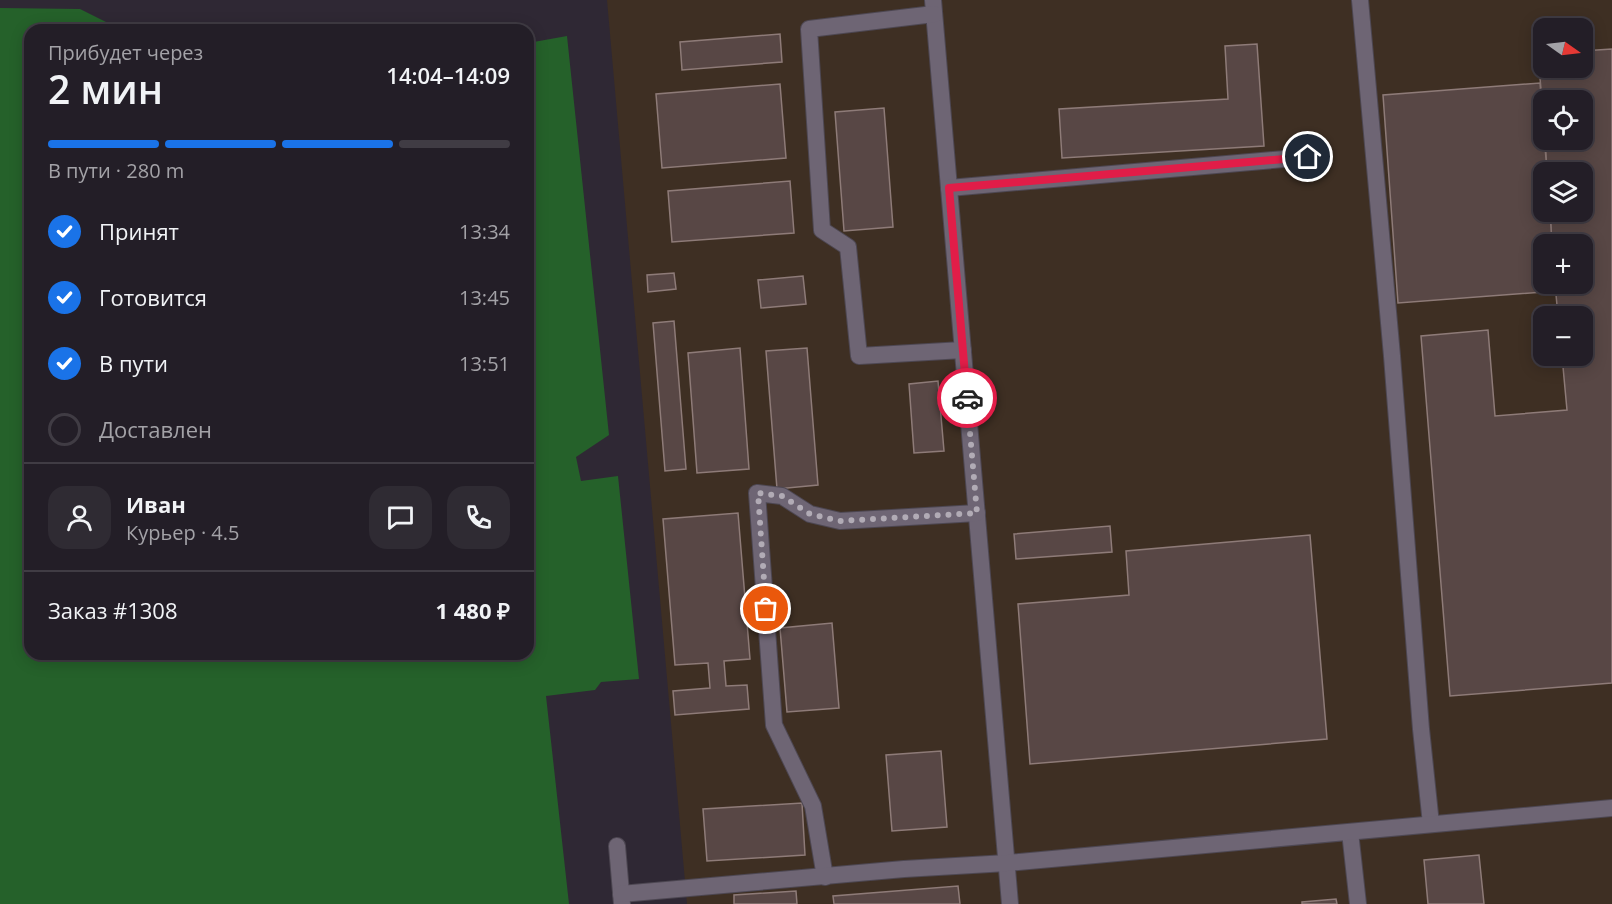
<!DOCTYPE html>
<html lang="ru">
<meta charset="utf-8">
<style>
:root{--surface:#231e27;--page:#2f2b33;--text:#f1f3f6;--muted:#a3a2a7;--line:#403c44;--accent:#1a73e8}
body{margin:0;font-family:"Open Sans",sans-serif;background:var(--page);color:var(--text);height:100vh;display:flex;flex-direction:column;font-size:22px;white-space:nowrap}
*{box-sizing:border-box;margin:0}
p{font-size:20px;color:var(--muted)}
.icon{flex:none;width:33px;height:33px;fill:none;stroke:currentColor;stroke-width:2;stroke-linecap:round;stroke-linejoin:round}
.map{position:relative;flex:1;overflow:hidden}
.drawer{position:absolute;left:24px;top:24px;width:510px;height:636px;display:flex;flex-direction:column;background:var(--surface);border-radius:18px;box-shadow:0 3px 15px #0003,0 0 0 2px var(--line)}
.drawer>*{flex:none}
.needle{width:39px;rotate:104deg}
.controls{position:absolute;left:1533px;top:18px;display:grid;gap:12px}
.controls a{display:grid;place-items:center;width:60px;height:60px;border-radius:12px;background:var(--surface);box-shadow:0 3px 15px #0003,0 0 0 2px var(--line);font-size:30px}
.pin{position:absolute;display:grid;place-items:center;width:51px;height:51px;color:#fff;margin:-26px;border:3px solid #fff;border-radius:50%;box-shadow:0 2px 6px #0007}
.courier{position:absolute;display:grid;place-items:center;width:60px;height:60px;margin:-30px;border:4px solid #e11d48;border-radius:50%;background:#fff;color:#222;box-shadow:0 2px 8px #0007}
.headline em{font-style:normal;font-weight:600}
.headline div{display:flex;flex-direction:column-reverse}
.headline{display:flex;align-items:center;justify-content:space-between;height:102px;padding:0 24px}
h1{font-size:39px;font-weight:600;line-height:45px}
.bar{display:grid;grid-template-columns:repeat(4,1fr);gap:9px 6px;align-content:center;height:72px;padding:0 24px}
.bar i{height:8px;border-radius:4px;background:var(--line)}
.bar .selected{background:var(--accent)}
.bar p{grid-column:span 4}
.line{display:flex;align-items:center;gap:15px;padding:0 24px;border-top:2px solid var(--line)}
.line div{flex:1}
.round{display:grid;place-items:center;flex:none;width:63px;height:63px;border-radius:18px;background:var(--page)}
ol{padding:0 24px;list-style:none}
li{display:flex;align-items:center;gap:18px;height:66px}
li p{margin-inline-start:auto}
li .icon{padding:6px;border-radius:50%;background:var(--accent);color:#fff;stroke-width:4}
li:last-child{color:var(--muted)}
li i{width:33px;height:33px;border:3px solid var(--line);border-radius:50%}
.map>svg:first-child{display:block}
</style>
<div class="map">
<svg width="1612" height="904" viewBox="0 0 1612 904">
<rect width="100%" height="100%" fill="#2f2834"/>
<path fill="#3e2f23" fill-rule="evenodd" d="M607 0H1612V904H687ZM1544 28H1582V68H1544ZM1544 100H1582V140H1544ZM1544 172H1582V212H1544ZM1544 244H1582V284H1544ZM1544 316H1582V356H1544Z"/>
<polygon fill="#25612a" points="0,8 80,9 116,27 263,30 30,30 30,654 528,654 528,43 567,36 609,435 576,457 581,481 618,476 639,679 601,682 595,690 546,696 569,904 0,904"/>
<g fill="#584745" stroke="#8e7b78" stroke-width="1.5">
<polygon points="780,34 782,62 682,70 680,42"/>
<polygon points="1257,44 1264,146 1062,158 1059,109 1228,99 1225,46"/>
<polygon points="1612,49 1612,683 1450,696 1421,336 1488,330 1495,416 1567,410 1562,356 1582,356 1582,316 1558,316 1555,284 1582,284 1582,244 1552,244 1550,212 1582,212 1582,172 1547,172 1545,140 1582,140 1582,100 1544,100 1544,124 1538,55 1544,55 1544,68 1582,68 1582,51"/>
<polygon points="1540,83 1547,172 1544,172 1544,212 1550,212 1552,244 1544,244 1544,284 1555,284 1556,291 1398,303 1383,95"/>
<polygon points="780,84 786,158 662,168 656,94"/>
<polygon points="884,108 893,227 844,231 835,112"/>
<polygon points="790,181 794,233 672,242 668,191"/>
<polygon points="674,273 676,289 648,292 647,275"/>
<polygon points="803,276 806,304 761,308 758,280"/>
<polygon points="674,321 686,469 665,471 653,323"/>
<polygon points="740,348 749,469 697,473 688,353"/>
<polygon points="807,348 818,485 777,489 766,351"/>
<polygon points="938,381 944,451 914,453 909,384"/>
<polygon points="738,513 750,659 724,661 726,686 747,685 749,709 675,715 673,691 710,688 708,663 675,665 663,519"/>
<polygon points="1110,526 1112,552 1016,559 1014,534"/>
<polygon points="1310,535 1327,739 1030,764 1018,604 1129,595 1126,551"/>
<polygon points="832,623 839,708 787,712 780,628"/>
<polygon points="941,751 947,827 892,831 886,755"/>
<polygon points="802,803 805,855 707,861 703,809"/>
<polygon points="1479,855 1484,904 1428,904 1424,860"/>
<polygon points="958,886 960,904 834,904 833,896"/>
<polygon points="796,891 797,904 734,904 734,895"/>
<polygon points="1336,899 1337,904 1302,904 1302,902"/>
</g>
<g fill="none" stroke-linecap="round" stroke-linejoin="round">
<defs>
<g id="minor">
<polyline points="933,0 1010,904"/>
<polyline points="1360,0 1392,356 1421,729 1431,824"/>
<polyline points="934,14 809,29 822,230 848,247 859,356 963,350"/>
<polyline points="949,188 1308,157"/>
<polyline points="1350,832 1358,904"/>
<polyline points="617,846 622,904"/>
<polyline points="825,877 813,806 774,725 757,493 782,496 810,514 840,521 977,513"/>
<polyline points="621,894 904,869 1007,863 1612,808"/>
</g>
</defs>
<use href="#minor" stroke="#4d4752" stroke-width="18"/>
<use href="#minor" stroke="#6e6574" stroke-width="16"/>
</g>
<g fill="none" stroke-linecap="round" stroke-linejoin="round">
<polyline stroke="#b1abb5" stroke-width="6" stroke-dasharray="0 10.8" points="766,609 758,493 782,496 810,514 840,521 977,513 967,398"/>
<polyline stroke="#e11d48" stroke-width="8" points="967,398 949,188 1308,157"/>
</g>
</svg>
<div class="controls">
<a><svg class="needle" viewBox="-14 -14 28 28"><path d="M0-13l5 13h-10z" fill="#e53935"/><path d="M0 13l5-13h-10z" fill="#a3a2a7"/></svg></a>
<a><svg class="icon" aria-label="locate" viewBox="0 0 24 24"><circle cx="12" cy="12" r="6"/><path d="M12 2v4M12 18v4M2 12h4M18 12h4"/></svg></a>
<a><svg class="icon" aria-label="layers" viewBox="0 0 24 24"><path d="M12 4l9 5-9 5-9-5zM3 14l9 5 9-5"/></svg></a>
<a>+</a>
<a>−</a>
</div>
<div class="pin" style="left:766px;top:609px;background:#ea580c"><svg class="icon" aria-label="bag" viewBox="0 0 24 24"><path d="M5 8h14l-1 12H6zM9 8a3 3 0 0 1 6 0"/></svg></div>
<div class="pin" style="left:1308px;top:157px;background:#1f2937"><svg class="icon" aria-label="home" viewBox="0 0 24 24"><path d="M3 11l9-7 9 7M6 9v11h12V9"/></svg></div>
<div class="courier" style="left:967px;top:398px"><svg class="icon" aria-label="car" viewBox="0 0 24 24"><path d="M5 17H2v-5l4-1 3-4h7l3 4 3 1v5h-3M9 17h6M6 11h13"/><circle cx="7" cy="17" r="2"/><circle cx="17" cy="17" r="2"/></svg></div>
<section class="drawer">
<div class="headline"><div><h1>2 мин</h1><p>Прибудет через</p></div><em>14:04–14:09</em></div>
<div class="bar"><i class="selected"></i><i class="selected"></i><i class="selected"></i><i></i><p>В пути · 280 m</p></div>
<ol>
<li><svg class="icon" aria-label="check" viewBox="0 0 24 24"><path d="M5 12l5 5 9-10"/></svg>Принят<p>13:34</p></li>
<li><svg class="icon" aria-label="check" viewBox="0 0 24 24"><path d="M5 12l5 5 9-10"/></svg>Готовится<p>13:45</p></li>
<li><svg class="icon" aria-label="check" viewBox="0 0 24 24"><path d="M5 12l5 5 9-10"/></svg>В пути<p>13:51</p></li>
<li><i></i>Доставлен</li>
</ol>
<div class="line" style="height:108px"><a class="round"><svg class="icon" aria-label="person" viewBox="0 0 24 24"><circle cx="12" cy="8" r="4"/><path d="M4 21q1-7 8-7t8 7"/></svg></a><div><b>Иван</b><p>Курьер · 4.5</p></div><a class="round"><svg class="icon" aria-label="chat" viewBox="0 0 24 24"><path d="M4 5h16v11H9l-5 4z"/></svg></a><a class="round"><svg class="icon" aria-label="phone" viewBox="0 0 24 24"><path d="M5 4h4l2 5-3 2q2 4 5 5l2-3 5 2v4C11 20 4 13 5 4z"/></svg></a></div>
<div class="line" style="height:78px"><div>Заказ #1308</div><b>1 480 ₽</b></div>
</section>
</div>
